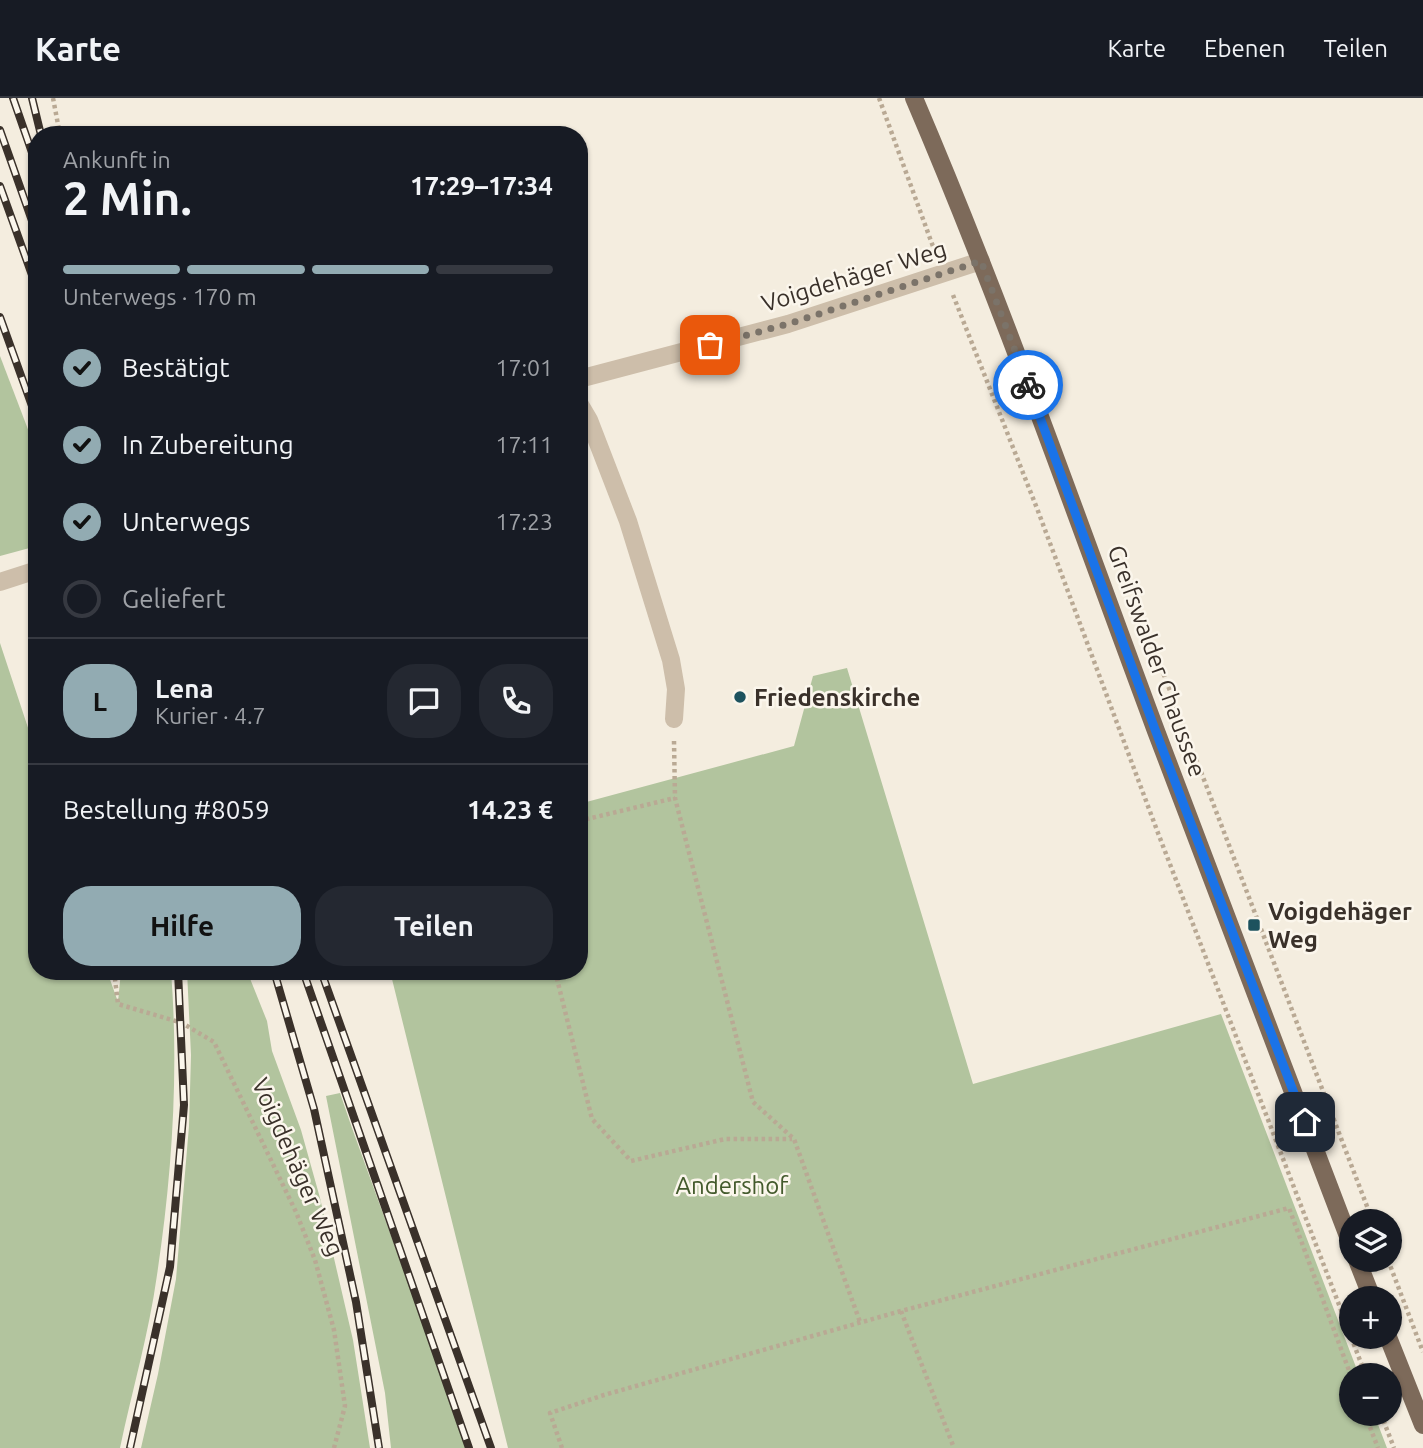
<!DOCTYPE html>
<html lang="de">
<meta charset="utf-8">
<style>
:root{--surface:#171b24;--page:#242831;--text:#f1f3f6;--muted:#9ea1a6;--line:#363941;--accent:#92abb2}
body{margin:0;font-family:Ubuntu,sans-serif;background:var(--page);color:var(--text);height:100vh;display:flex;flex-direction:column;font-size:26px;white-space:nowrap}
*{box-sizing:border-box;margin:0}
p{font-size:23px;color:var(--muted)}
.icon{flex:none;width:38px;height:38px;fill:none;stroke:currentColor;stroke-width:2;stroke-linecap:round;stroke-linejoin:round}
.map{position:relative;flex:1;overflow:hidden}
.side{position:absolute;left:28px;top:28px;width:560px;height:854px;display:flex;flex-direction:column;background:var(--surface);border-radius:28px;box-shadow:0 2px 5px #0004}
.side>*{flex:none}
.tools{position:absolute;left:1339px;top:1111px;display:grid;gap:14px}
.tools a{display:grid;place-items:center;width:63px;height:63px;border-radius:50%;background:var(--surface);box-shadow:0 2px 5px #0004;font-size:35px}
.pin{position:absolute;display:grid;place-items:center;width:60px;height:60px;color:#fff;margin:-30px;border-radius:14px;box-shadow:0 4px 10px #0006}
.courier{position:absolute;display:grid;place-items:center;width:70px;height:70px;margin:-35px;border:5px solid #1a73e8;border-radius:50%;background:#fff;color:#222;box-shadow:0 2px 9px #0007}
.overview em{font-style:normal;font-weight:700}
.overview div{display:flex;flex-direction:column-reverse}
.overview{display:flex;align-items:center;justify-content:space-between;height:119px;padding:0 35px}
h1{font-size:46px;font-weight:700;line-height:52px}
.bar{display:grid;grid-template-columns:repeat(4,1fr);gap:10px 7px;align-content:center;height:84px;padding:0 35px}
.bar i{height:9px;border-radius:5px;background:var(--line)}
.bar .selected{background:var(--accent)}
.bar p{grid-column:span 4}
.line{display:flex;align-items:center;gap:18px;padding:0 35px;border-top:2px solid var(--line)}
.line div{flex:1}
.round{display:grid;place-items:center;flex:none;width:74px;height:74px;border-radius:28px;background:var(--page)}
ol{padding:0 35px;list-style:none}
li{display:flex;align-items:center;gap:21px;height:77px}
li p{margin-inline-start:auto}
li .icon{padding:7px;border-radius:50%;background:var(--accent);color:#111;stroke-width:4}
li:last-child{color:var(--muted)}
li i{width:38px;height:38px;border:4px solid var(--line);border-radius:50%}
.action{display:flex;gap:14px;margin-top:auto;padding:14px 35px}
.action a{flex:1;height:80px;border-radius:28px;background:var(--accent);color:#111;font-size:28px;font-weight:700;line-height:80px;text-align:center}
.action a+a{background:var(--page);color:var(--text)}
header{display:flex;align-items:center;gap:42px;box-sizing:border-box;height:98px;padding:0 35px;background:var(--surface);border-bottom:2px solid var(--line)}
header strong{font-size:33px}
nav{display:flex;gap:38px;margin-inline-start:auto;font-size:24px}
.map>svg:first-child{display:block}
</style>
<header>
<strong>Karte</strong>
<nav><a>Karte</a><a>Ebenen</a><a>Teilen</a></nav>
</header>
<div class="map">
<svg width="1423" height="1350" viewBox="0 0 1423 1350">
<rect width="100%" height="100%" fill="#f4eddf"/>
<g fill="#b2c49e">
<polygon points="0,258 37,355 37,448 0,458"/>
<path d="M0 545 37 657V873H107L118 904 121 873H171C179 974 172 1078 157 1177 149 1235 132 1293 120 1350H0Z"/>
<polygon points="847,570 973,986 1221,916 1359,1277 1351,1278 1351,1316 1374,1316 1387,1350 508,1350 390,873 579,873 579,706 794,648 813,578"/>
<polygon points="187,873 247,873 267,923 272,953 301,1032 320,1100 353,1242 370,1350 141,1350 158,1276 176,1181 189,1028 191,957"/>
<polygon points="340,995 352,1030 468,1350 391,1350 385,1295 326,998"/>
</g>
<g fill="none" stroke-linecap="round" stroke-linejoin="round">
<g stroke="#b9a994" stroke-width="4.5" stroke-dasharray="3.5 3.5" stroke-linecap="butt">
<polyline points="53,0 60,37"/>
<polyline points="879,0 935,154"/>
<polyline points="953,197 1038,413 1158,735 1351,1238"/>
<polyline points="1146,530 1373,1124"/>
<polyline points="674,643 675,700 753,1004 794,1041 860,1224"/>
<polyline points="579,723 675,700"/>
<polyline points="114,873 118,906 182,925 214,944 296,1114 315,1162 334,1232 345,1308 334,1350"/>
<polyline points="555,873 592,1021 631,1063 725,1041 792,1041"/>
<polyline points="1388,1162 1423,1254"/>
<polyline points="901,1213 954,1350"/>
<polyline points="1351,1239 1366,1278"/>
<polyline points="1365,1316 1378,1350"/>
<polyline points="1381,1316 1394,1350"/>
<polyline points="562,1350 550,1315 604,1297 901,1213 1289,1110 1351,1278"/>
</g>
<g stroke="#cdbeaa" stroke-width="18">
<polyline points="579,281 788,226 981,163"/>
<polyline points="579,305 589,322 628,423 671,562 676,591 674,621"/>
<polyline points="0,484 37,472"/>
</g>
<g stroke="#7d6a5a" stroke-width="18">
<path d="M914 0C1003 208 1077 421 1156 633 1220 804 1286 975 1351 1146"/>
<polyline points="1357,1162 1372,1200"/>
<polyline points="1388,1239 1423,1327"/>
</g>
<defs>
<g id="rail">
<polyline points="13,0 37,69"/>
<polyline points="32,0 41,37"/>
<polyline points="0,32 37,137"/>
<polyline points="0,88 37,191"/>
<polyline points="0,219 37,322"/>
<polyline points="274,873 314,1011 356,1204 379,1350"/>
<polyline points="303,873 469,1350"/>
<polyline points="321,873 491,1350"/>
<polyline points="130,1350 170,1169 184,1007 178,873"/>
</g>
</defs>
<use href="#rail" stroke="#3a312a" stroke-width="8"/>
<use href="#rail" stroke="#fbf6ec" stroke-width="5" stroke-dasharray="16" stroke-linecap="butt"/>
</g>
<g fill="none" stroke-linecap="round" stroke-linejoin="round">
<polyline stroke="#7b7369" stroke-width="7" stroke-dasharray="0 12.6" points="710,247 788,226 981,163 1028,287"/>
<polyline stroke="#1a73e8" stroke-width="9" points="1028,287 1156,634 1305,1024"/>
</g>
<g fill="#1d525e" stroke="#fbf6ec" stroke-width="2.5">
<circle cx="740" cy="599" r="7"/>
<rect x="1247" y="820" width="14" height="14" rx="3.5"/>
</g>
<g text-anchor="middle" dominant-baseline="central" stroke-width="5" stroke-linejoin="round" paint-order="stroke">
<g font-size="24" fill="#3a312a" stroke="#fbf6ec">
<text transform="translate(854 178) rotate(-17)">Voigdehäger Weg</text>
<text transform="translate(1157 563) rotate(70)">Greifswalder Chaussee</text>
<text transform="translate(298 1069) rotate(66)">Voigdehäger Weg</text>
</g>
<g font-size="24" font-weight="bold" fill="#3a312a" stroke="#fbf6ec" text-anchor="start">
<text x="754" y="599">Friedenskirche</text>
<text x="1268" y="813">Voigdehäger<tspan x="1268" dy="28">Weg</tspan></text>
</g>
<g font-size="24" fill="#435a2c" stroke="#fbf6ec">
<text x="732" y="1087">Andershof</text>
</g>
</g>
</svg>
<div class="tools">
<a><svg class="icon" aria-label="layers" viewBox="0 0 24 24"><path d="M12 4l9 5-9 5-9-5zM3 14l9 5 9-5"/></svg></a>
<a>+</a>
<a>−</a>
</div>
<div class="pin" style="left:710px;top:247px;background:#ea580c"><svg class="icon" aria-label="bag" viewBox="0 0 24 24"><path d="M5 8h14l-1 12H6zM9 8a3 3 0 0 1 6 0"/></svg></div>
<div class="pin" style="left:1305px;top:1024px;background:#1f2937"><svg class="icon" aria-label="home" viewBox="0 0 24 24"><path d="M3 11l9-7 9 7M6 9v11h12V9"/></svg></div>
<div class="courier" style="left:1028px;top:287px"><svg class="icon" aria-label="bike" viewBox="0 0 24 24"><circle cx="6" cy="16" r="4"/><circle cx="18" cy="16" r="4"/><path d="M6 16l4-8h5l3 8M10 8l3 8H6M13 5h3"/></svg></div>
<section class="side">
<div class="overview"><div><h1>2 Min.</h1><p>Ankunft in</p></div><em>17:29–17:34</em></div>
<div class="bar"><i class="selected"></i><i class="selected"></i><i class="selected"></i><i></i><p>Unterwegs · 170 m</p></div>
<ol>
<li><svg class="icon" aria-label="check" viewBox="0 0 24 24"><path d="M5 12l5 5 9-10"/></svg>Bestätigt<p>17:01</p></li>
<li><svg class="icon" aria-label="check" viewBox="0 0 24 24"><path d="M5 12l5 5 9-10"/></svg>In Zubereitung<p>17:11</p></li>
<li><svg class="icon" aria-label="check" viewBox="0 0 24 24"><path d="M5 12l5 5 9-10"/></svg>Unterwegs<p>17:23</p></li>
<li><i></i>Geliefert</li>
</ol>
<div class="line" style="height:126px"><b class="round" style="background:var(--accent);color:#111">L</b><div><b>Lena</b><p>Kurier · 4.7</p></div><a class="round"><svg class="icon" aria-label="chat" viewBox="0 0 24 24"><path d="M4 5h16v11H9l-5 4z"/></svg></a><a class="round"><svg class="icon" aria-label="phone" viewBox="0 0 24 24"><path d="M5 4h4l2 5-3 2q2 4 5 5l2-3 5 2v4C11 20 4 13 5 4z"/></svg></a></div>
<div class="line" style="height:91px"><div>Bestellung #8059</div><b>14.23 €</b></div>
<div class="action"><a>Hilfe</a><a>Teilen</a></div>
</section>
</div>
